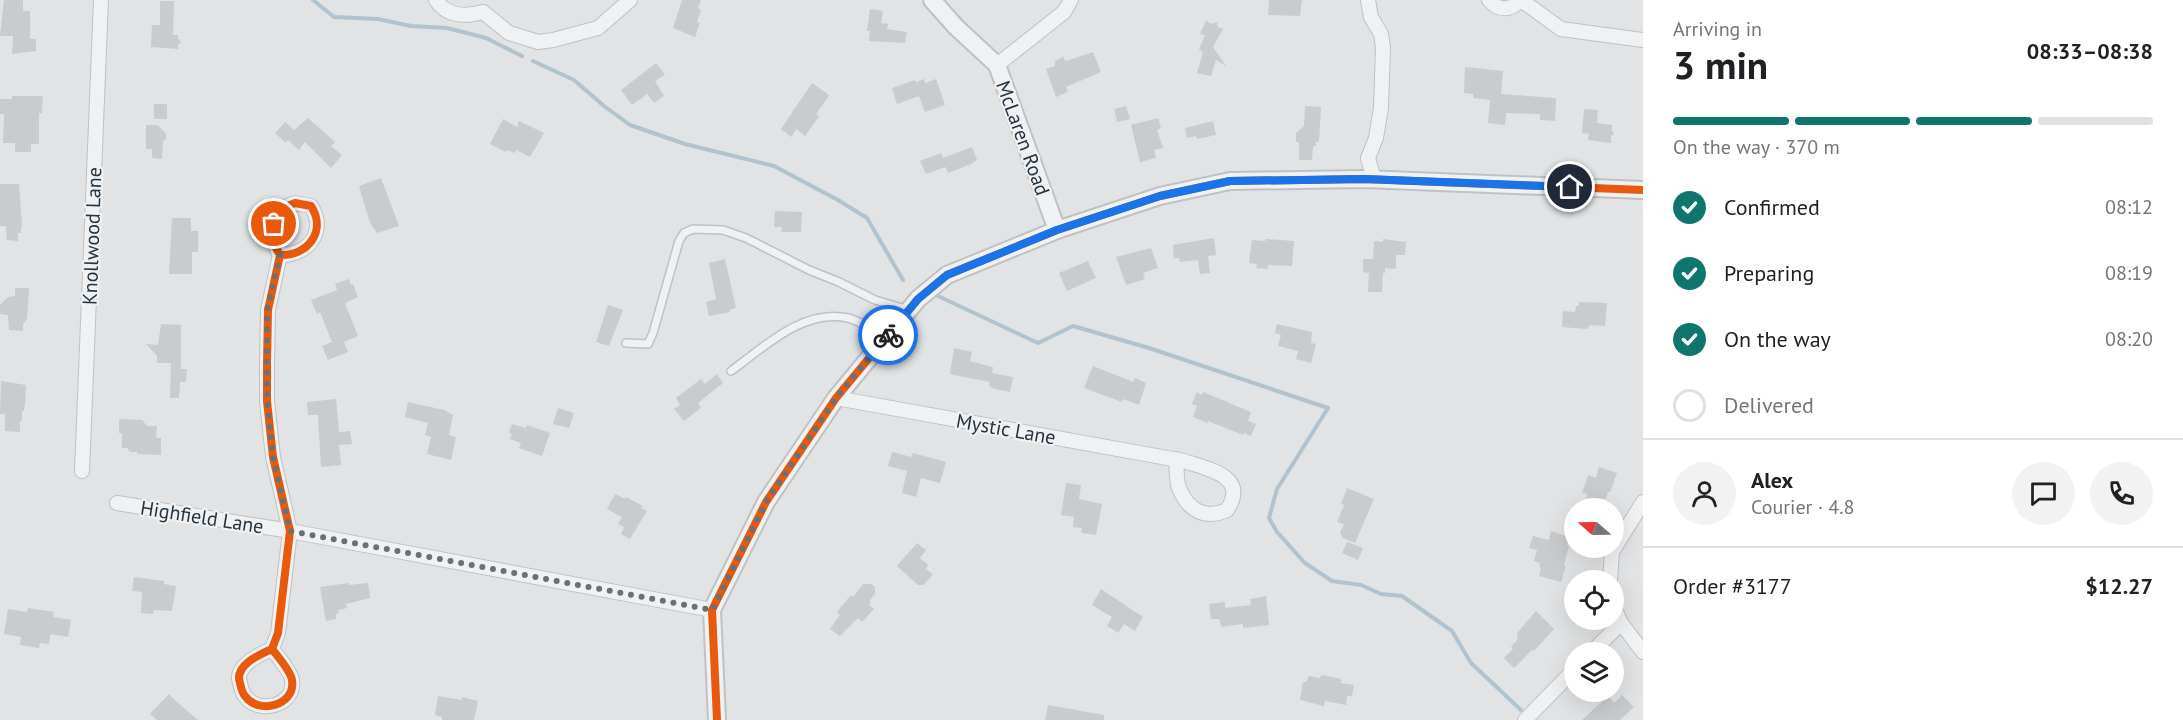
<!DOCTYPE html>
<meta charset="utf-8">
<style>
:root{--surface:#fff;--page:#f2f2f2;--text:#202124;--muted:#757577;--line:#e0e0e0;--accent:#0f766e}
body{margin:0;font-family:"PT Sans",sans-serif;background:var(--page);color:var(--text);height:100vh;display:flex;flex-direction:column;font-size:22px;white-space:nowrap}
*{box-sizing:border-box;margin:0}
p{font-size:20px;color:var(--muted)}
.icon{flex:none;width:33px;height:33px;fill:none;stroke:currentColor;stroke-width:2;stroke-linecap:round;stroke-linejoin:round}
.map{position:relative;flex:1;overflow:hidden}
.side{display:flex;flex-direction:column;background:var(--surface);width:540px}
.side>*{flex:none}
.needle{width:39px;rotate:290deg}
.controls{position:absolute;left:1564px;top:498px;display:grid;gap:12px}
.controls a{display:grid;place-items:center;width:60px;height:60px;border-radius:50%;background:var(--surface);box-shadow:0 6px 24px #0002;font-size:30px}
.pin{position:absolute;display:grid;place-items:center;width:51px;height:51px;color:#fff;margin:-26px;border:3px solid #fff;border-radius:50%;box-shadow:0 2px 6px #0007}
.courier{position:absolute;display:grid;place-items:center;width:60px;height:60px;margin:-30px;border:4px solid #1a73e8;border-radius:50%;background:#fff;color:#222;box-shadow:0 2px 8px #0007}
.headline em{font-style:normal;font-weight:700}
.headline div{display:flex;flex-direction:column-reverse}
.headline{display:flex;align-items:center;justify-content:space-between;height:102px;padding:0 30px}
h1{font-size:39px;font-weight:700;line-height:45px}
.bar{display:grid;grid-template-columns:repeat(4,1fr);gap:9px 6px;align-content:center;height:72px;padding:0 30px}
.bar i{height:8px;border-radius:4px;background:var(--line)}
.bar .on{background:var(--accent)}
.bar p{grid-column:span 4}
.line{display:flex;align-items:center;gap:15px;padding:0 30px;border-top:2px solid var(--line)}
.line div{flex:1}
.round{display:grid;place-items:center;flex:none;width:63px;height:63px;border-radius:32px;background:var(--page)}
ol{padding:0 30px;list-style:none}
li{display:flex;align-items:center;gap:18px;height:66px}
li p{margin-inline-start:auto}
li .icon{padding:6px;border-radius:50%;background:var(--accent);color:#fff;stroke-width:4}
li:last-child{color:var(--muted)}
li i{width:33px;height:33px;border:3px solid var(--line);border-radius:50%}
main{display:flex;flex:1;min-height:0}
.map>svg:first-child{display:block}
</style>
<main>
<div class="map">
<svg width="1643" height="720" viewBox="0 0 1643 720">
<rect width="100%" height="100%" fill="#e1e3e5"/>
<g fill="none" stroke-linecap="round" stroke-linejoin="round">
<g stroke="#b1c3ce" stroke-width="4">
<polyline points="313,0 334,17 378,19 411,26 447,28 486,38 522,56"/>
<polyline points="533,61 574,80 604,106 630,125 685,144 774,166 838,200 867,218 903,280"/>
<polyline points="938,296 1038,343 1073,326 1149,348 1328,408 1277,489 1269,518 1277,532 1305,563 1332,581 1361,585 1381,594 1402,596 1452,631 1471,663 1521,710"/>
</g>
</g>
<g fill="#c9cbcd">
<polygon points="4,0 23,0 23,11 30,11 30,39 36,39 36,51 12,54 13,36 0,36"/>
<polygon points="682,0 701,0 698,8 701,10 697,22 700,23 695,37 673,28"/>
<polygon points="1269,0 1302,0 1300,16 1268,15"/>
<polygon points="160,1 174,1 173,35 178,35 178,39 181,42 178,45 178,49 151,47 152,25 160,25"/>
<polygon points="870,9 883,11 881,23 888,24 887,29 907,32 905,43 869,41 870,31 867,31"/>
<polygon points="1206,21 1212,24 1217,22 1218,27 1223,29 1213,47 1226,66 1216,60 1211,76 1197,73 1203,52 1199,49 1205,35 1200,34"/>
<polygon points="1093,52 1101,72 1066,87 1068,92 1056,97 1046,69 1055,66 1055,61 1063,57 1066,61"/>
<polygon points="656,63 665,75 655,81 664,96 654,103 647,94 632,105 621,90"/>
<polygon points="1465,67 1503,71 1501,94 1556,98 1555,121 1540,120 1540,114 1506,113 1505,125 1488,123 1490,100 1473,98 1473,94 1464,93"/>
<polygon points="924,79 925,83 936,79 945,105 925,112 919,96 897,104 892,88 915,80 916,82"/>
<polygon points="812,83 829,95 828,97 816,114 819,116 805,136 796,129 791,137 781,129"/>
<polygon points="12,96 43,96 42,113 39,113 39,144 31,144 31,152 15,152 15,143 3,143 4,114 0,114 0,99 12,99"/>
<rect x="154" y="104" width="13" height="15"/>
<polygon points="1126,106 1130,119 1117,122 1114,109"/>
<polygon points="1305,106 1321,107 1319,142 1316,142 1316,146 1313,146 1312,160 1299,160 1299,142 1296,142 1296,133 1304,126"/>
<polygon points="1584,109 1598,110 1597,123 1612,125 1612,131 1614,134 1611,136 1611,143 1588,140 1589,134 1582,133"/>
<polygon points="308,118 335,142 331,146 342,155 331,168 305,142 299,150 288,140 285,142 275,133 285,122 294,130"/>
<polygon points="1158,118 1161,128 1157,130 1163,148 1154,150 1156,158 1140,162 1131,125"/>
<polygon points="503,119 517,127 519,121 544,133 530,157 516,150 515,153 507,150 506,152 490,144"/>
<polygon points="1213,121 1216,135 1197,139 1196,136 1187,138 1185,128"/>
<polygon points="146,125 158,125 166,134 166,139 163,141 162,159 152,158 152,149 146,149"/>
<polygon points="972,147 977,160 971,164 948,173 945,167 926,174 920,161 941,153 943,158"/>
<polygon points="381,178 399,226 377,233 370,223 359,186"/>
<polygon points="0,184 19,184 22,226 21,226 21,233 18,233 18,241 7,240 6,226 0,226"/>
<polygon points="775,211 802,212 801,232 781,232 782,227 774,227"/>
<polygon points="172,218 191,218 191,231 198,231 198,252 192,252 192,274 169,274"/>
<polygon points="1214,238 1216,255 1208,256 1210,273 1200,274 1198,260 1180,262 1179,258 1174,258 1173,245"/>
<polygon points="1266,239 1294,241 1292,266 1268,265 1268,269 1256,268 1257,264 1249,263 1252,240 1265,241"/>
<polygon points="1383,239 1406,242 1405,255 1396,255 1396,269 1385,268 1385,273 1383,273 1382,292 1368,292 1369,273 1363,272 1363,259 1373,259 1374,241 1383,242"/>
<polygon points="1151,248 1158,268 1143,273 1145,279 1126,285 1116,257"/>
<polygon points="725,259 736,308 729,310 730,312 709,316 706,302 716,299 709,263"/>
<polygon points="1088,261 1096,278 1067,291 1059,273"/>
<polygon points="349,279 351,285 353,284 358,297 345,303 358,336 344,342 348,352 328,360 322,346 332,342 320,312 317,314 311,300 337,290 335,284"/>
<polygon points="15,288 29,288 27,319 23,324 23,331 9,330 8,315 0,314 0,305 8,297 15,296"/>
<polygon points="1579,302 1607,303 1605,326 1591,325 1586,329 1562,327 1563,311 1575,312 1576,306 1579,306"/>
<polygon points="608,305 623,310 609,346 596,342"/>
<polygon points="161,324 181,325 181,369 187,369 186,382 180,382 179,398 170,398 171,363 157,363 157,356 146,344 158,345"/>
<polygon points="1277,324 1312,332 1311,343 1316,344 1311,363 1296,359 1298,351 1278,346 1281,335 1275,333"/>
<polygon points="954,348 972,352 970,361 993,367 992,373 1013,377 1010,392 995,389 990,387 989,382 950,374"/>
<polygon points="1093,366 1133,382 1135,378 1146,383 1139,405 1123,399 1122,402 1084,388"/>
<polygon points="717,374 723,383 698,403 701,408 684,421 674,409 680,405 676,398 701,379 705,384"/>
<polygon points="1,381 26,385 25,403 24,411 22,411 22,421 20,421 20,432 5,431 5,414 0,414"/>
<polygon points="1197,392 1202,395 1203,392 1251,412 1248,421 1256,424 1251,436 1244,433 1243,435 1208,421 1208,423 1193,417 1197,406 1192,404"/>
<polygon points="336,399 339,432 350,431 352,444 339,445 341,465 321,467 318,415 308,415 307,402"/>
<polygon points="408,402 444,410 453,415 449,435 456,437 451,460 427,454 431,437 425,435 428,423 405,417"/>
<polygon points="558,408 574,413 569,428 553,424"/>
<polygon points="119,419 142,420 147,426 157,426 156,438 161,438 161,455 137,454 137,452 130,452 127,448 122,448 122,433 119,433"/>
<polygon points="512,424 526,428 527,425 550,433 542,456 519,448 521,443 510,439 512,434 509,433"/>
<polygon points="892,452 911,457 913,453 946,462 940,483 921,478 916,497 902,493 907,471 888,466"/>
<polygon points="1599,467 1617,473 1610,492 1608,492 1606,499 1603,498 1599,508 1585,508 1587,494 1582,493 1588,475 1596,478"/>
<polygon points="1066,483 1081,485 1079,499 1102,504 1096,535 1081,533 1082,528 1073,527 1074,517 1061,515"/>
<polygon points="1347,488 1374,499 1355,543 1343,538 1340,533 1344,524 1337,522 1344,505 1341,504"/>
<polygon points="615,494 625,499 626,497 643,506 641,508 647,511 630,539 621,534 624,527 618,524 622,517 607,509"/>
<polygon points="1551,531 1569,537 1567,545 1569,546 1564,566 1566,566 1561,582 1539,576 1541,568 1539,567 1540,563 1534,561 1537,550 1529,548 1533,536 1549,540"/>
<polygon points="1347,542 1363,548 1358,560 1342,553"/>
<polygon points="917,543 926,550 920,558 928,565 926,569 933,574 924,585 918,585 897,566"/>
<polygon points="134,577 164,581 164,584 176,586 172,611 154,610 153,614 141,613 142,592 132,591"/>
<polygon points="349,583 349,585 368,583 370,598 346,604 347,608 338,610 339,614 336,614 336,619 326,621 320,587"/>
<polygon points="863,584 871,584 875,587 875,594 869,601 871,602 869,605 874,609 862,622 858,618 840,636 830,629 840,615 837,612 851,595 853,597"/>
<polygon points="1101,589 1143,617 1135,631 1124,624 1118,633 1107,626 1112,617 1092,605"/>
<polygon points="1266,596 1269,625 1243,628 1243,624 1221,627 1220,620 1218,619 1211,619 1209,604 1225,602 1225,608 1251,605 1250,599"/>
<polygon points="28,608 54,612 53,617 71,620 68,637 50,634 49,644 40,643 39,648 20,645 21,637 4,634 8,609 27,612"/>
<polygon points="1536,611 1554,629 1534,651 1532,650 1514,668 1504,658 1513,649 1511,647 1518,639 1517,633"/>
<polygon points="1321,675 1337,678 1342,680 1341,683 1354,685 1352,696 1347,696 1346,705 1325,701 1324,706 1300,700 1303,682 1306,682 1309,676 1320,678"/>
<polygon points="169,694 177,702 198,720 157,720 150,714"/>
<polygon points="1622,695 1634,707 1620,720 1582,720 1608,696 1614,703"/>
<polygon points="438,696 462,700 462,697 478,701 474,720 442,720 442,717 435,715"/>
<polygon points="1048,705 1104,715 1104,720 1045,720"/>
</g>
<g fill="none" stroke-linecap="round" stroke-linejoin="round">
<defs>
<g id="service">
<polyline points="626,343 648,344 653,333 679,241 684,233 693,229 723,230 746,238 809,270 839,282 875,300 909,310"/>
<path d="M731 371C764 347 804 308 848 318 861 321 874 331 885 338"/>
</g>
<g id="minor">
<path d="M436 0C447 17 465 17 483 12"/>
<polyline points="1368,0 1371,17 1381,34 1383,47 1381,108 1376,138 1368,158 1374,179"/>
<path d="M1489 0C1498 11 1511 11 1520 0"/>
<polyline points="1521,0 1561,29 1643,40"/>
<polyline points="483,12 509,33 538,42 553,40 598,28 630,0"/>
<polyline points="997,65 1064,12 1071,0"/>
<path d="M836 398 1184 461C1208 469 1249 476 1227 510 1204 520 1188 510 1179 488 1176 480 1177 468 1176 459"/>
<polyline points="82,471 101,0"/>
<polyline points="117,503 290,531 712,610"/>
<polyline points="1610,580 1612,552 1643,502"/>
<polyline points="1614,608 1621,623 1643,652"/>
<path d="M272 649C258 655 234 666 240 683 241 687 242 693 245 696 258 715 296 706 292 680 290 670 278 657 272 649L278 633 290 531 273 457 267 401V364L268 310 280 255C270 240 272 225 280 209L295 203 311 206C327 231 308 256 280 255"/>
<polyline points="1592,652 1621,623"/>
<polyline points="1525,720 1575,669"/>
</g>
<g id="tertiary">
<polyline points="932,0 956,27 997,65 1057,230"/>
<polyline points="717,720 712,610 766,502 836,398 918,299 947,275 1057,230 1160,196 1230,181 1364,179 1643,190"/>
</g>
</defs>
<use href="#service" stroke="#bfc1c3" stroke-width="10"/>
<use href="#minor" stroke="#bfc1c3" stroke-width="16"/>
<use href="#tertiary" stroke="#bfc1c3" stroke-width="20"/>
<use href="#service" stroke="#f0f1f2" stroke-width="7"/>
<use href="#minor" stroke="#f0f1f2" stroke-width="14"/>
<use href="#tertiary" stroke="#f0f1f2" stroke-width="16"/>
<defs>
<g id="cycleway">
<path d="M272 649C258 655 234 666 240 683 241 687 242 693 245 696 258 715 296 706 292 680 290 670 278 657 272 649L278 633 290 531 273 457 267 401V364L268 310 280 255C270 240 272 225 280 209L295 203 311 206C327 231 308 256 280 255"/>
<polyline points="717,720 712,610 766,502 836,398 918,299 947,275 1057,230 1160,196 1230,181 1364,179 1643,190"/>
</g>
</defs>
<use href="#cycleway" stroke="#eef2f5" stroke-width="11"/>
<use href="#cycleway" stroke="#e8590c" stroke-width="8"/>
</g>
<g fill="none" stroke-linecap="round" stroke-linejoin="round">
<polyline stroke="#697177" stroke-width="6" stroke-dasharray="0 10.8" points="274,224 274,240 280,255 267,310 267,401 273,457 290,531 712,610 766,502 836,398 888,335"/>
<polyline stroke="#1a73e8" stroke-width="8" points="888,335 918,299 947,275 1057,230 1160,196 1230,181 1364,179 1570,187"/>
</g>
<g text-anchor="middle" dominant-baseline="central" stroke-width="4.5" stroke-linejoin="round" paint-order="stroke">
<g font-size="20" fill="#29333c" stroke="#eef2f5">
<text transform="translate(1023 138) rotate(70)">McLaren Road</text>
<text transform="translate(92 236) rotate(-88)">Knollwood Lane</text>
<text transform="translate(1006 429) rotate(10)">Mystic Lane</text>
<text transform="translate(202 517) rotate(9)">Highfield Lane</text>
</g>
</g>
</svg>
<div class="controls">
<a><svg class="needle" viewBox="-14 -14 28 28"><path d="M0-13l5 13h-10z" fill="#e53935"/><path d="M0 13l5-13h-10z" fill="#757577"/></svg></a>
<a><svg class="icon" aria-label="locate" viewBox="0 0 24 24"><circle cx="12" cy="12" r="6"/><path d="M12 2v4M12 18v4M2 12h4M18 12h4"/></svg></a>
<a><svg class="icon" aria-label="layers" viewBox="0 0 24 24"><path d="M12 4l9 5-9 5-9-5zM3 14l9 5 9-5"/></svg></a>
</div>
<div class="pin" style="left:274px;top:224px;background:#ea580c"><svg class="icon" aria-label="bag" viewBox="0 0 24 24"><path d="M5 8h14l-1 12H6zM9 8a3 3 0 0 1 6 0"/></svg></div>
<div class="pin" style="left:1570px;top:187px;background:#1f2937"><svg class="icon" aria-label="home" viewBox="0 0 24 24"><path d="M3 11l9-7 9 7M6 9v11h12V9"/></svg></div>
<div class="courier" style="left:888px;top:335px"><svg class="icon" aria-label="bike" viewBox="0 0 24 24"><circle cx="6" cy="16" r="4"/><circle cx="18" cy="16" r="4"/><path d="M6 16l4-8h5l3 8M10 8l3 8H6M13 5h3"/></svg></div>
</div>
<section class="side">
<div class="headline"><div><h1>3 min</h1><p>Arriving in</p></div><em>08:33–08:38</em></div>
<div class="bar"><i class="on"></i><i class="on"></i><i class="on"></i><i></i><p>On the way · 370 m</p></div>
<ol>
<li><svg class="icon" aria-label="check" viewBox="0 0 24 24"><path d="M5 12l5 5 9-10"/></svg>Confirmed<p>08:12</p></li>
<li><svg class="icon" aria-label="check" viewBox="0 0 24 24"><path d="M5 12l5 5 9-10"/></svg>Preparing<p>08:19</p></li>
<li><svg class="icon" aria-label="check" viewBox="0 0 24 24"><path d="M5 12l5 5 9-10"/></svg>On the way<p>08:20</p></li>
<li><i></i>Delivered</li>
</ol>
<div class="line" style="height:108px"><a class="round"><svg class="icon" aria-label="person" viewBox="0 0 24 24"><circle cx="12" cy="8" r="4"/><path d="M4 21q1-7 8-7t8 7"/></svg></a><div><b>Alex</b><p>Courier · 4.8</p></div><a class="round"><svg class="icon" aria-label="chat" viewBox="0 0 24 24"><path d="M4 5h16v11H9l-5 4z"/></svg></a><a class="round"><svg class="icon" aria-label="phone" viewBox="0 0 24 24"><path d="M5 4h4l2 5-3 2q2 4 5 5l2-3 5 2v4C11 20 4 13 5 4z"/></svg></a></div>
<div class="line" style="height:78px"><div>Order #3177</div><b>$12.27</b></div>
</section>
</main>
